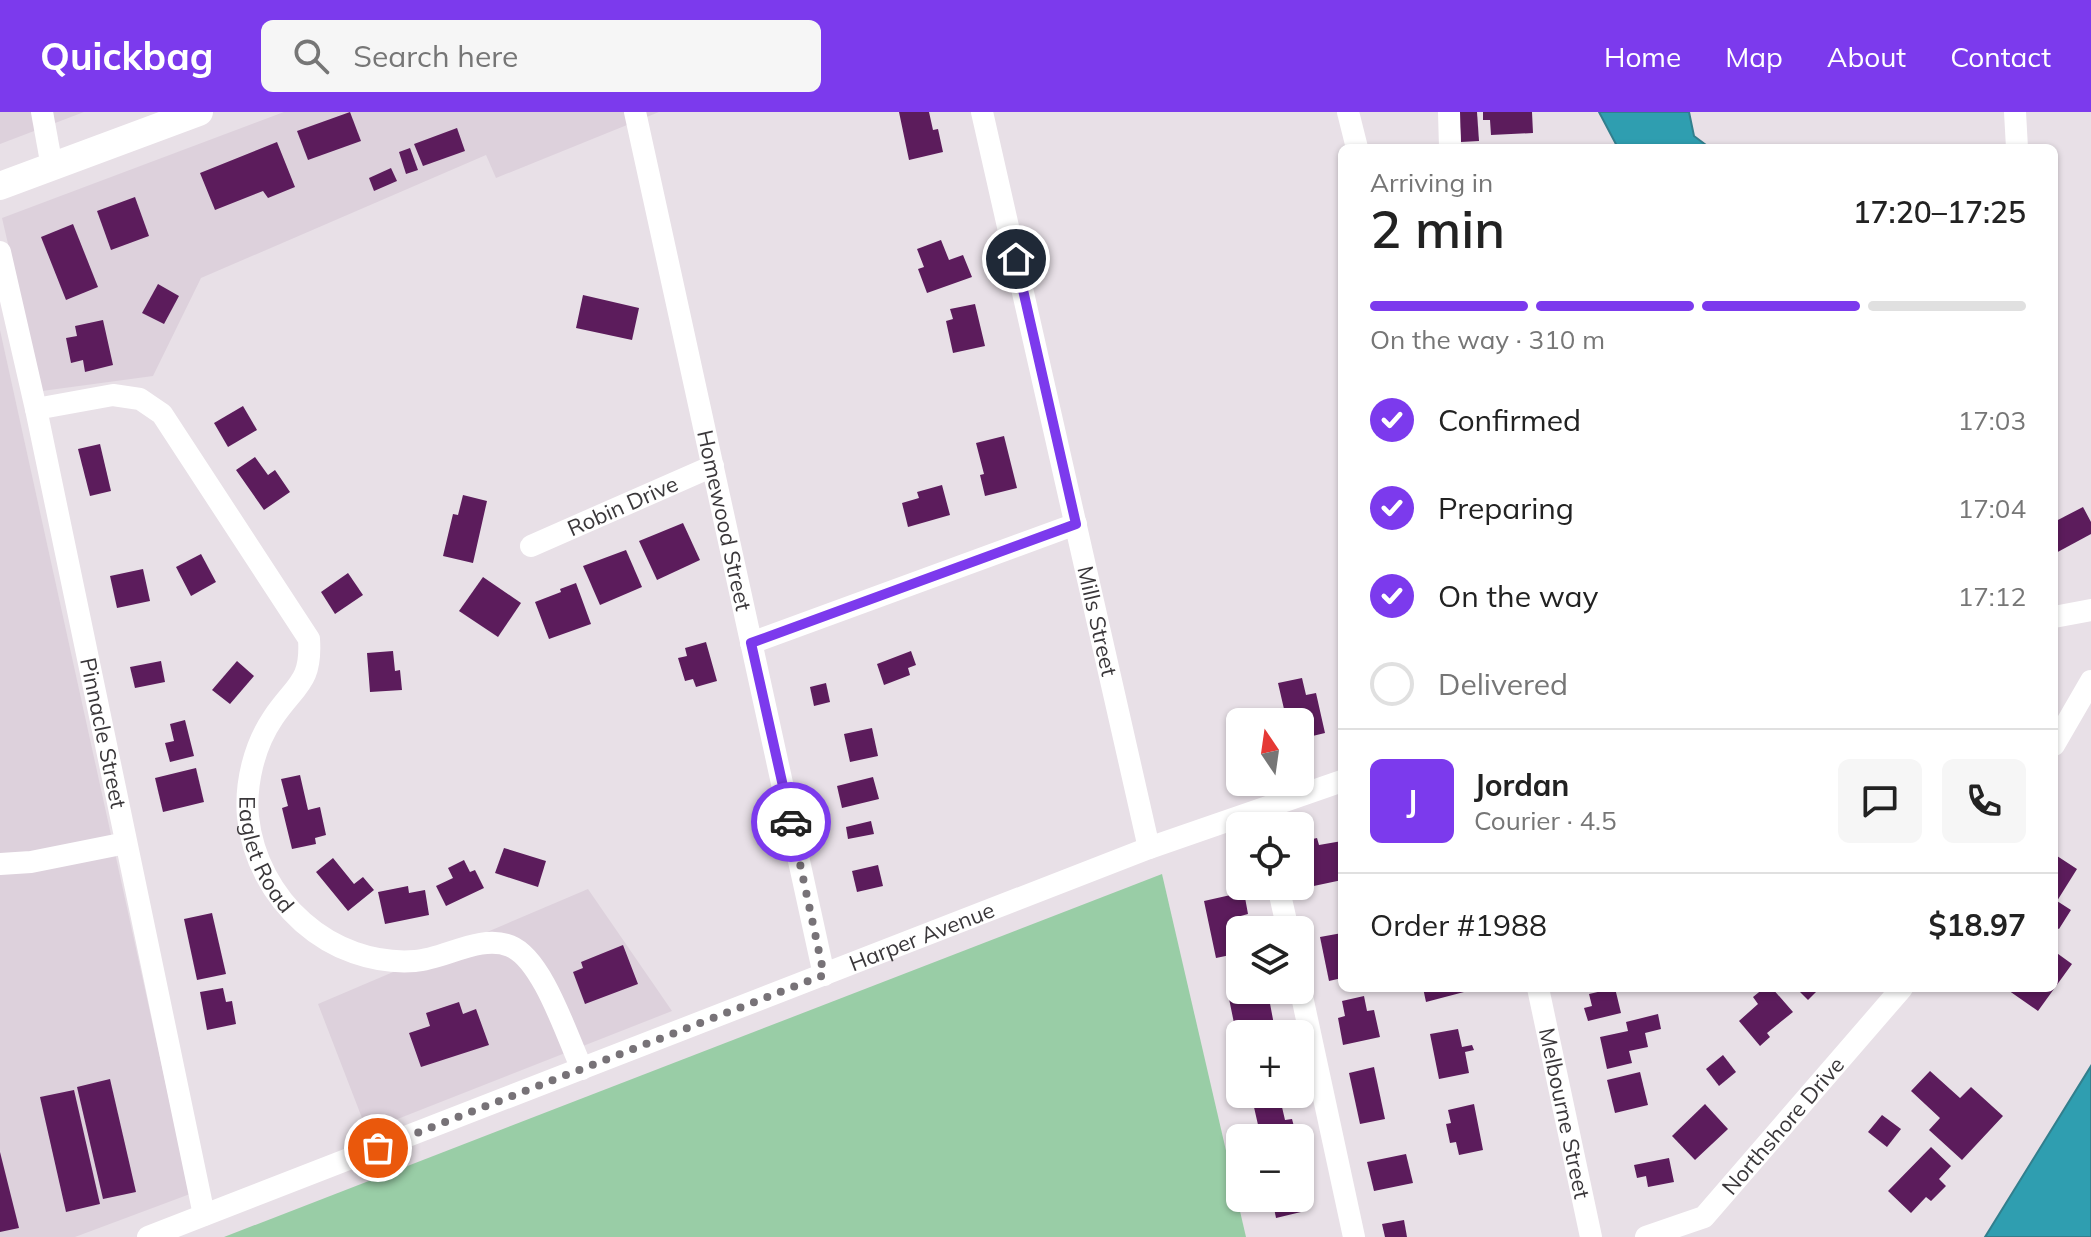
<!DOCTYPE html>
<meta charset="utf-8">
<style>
:root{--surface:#fff;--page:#f6f6f6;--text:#222;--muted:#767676;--line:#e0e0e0;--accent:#7c3aed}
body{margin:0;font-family:Mulish,sans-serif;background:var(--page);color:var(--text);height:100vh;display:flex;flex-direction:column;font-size:30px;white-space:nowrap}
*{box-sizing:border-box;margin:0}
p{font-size:26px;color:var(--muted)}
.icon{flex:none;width:44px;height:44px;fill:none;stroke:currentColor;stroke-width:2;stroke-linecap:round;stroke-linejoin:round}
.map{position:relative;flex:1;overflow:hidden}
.details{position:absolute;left:1338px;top:32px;width:720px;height:848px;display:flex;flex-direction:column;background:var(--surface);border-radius:12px;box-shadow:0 2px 6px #0004}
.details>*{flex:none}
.needle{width:52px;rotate:347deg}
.controls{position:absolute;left:1226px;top:596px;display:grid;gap:16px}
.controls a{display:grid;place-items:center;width:88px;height:88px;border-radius:12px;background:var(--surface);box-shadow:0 2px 6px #0004;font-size:40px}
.pin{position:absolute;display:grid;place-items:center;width:68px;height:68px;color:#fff;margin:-34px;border:4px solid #fff;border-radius:50%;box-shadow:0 2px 8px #0007}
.courier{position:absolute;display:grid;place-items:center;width:80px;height:80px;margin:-40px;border:6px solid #7c3aed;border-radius:50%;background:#fff;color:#222;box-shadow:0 2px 10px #0007}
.summary em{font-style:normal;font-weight:600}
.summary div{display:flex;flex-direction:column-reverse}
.summary{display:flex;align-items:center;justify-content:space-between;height:136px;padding:0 32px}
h1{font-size:52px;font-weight:600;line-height:60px}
.bar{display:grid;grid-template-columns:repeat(4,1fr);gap:12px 8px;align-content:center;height:96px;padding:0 32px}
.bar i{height:10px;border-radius:6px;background:var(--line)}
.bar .active{background:var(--accent)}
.bar p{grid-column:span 4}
.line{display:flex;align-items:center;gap:20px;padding:0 32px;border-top:2px solid var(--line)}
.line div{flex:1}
.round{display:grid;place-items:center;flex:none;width:84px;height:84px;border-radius:12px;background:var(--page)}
ol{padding:0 32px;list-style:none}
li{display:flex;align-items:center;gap:24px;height:88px}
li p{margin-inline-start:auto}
li .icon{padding:8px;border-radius:50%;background:var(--accent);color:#fff;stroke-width:4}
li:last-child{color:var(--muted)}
li i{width:44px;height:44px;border:4px solid var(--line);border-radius:50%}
header{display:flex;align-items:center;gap:48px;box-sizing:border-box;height:112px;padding:0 40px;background:var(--accent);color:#fff}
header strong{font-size:38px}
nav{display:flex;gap:44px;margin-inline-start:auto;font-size:28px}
.search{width:560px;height:72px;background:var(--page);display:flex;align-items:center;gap:20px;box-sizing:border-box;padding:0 28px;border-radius:12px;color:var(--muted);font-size:30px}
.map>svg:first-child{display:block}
</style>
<header>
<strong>Quickbag</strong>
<div class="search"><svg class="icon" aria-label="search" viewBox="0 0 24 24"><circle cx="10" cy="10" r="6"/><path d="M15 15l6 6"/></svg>Search here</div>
<nav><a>Home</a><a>Map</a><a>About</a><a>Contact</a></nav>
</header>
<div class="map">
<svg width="2091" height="1125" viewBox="0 0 2091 1125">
<rect width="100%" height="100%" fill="#e8e0e7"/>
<g fill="#ddd1dc">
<polygon points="0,0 84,0 0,32"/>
<polygon points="284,0 659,0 496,66 486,43 201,166 153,264 42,279 2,106"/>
<polygon points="0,218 190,1082 75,1125 0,1125"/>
<polygon points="588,777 672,899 367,1019 318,892"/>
</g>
<polygon fill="#99cda6" points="1162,762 1246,1125 224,1125"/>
<g fill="#2f9eb0" stroke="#327f8d" stroke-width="2">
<polygon points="1599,0 1689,0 1694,24 1710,36 1618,36"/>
<polygon points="2091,954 2091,1125 1985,1125"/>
</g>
<g fill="#5c1c5c">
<polygon points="350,0 361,29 308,48 297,19"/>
<polygon points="899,0 929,0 933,18 938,17 943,40 909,48"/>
<polygon points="1459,0 1477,0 1479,29 1461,30"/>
<polygon points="1483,0 1532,0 1533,21 1491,23 1490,8 1483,8"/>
<polygon points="457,16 465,39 423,54 414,32"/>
<polygon points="277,30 295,75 268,86 263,79 215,98 200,61"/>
<polygon points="410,36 418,58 406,62 399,40"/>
<polygon points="391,56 397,69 374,79 369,66"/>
<polygon points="135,85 149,124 111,138 97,99"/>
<polygon points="73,112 98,175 66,188 41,125"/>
<polygon points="941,128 949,148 963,143 972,165 927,181 918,157 924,155 917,137"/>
<polygon points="158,172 179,184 164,212 142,201"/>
<polygon points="583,183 639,196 632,228 576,216"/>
<polygon points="975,192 985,234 953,241 946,209 953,207 950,197"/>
<polygon points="103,208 113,253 85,260 83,248 71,251 66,226 77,224 75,214"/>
<polygon points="243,294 257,318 228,335 214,311"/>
<polygon points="1004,324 1017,376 985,384 980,363 984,362 976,331"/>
<polygon points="100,332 111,379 90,384 78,337"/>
<polygon points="255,345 268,363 275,358 290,380 264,398 236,358"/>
<polygon points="942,373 950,403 908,415 902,391 919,386 917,380"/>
<polygon points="463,383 487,389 473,451 443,444 453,402 458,403"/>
<polygon points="2083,395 2091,410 2091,422 2054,442 2054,410"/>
<polygon points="683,411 700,448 657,468 639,429"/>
<polygon points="626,438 642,475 600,493 583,454"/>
<polygon points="201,442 216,470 191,484 176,455"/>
<polygon points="143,457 150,489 117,496 110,464"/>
<polygon points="348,461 363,483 335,502 321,480"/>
<polygon points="483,465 521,491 498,525 459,499"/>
<polygon points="576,471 591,512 549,527 535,490 561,480 560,477"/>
<polygon points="706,530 717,569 696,575 693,567 685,569 678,546 687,544 685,536"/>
<polygon points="393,539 395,559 400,558 402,578 370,580 367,541"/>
<polygon points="911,539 916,553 908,556 910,563 884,573 877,552"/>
<polygon points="161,549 165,570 135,576 130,555"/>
<polygon points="237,549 254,564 230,592 212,578"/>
<polygon points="1302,566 1306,583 1316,581 1325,621 1300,627 1300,610 1287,610 1278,571"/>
<polygon points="826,571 830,590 814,594 810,575"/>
<polygon points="185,608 194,644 170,650 165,631 174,629 170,612"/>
<polygon points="872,616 878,644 850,650 844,622"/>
<polygon points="196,656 204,690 163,700 155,666"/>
<polygon points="300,663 308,698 320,695 326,723 315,726 316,732 292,737 282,696 288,694 281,667"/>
<polygon points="873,665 879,687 842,696 837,674"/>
<polygon points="871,709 874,722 848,727 846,715"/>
<polygon points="1317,726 1319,733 1342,729 1342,768 1309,775 1304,749 1300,750 1300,730"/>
<polygon points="504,736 546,749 538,775 495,761"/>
<polygon points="2054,742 2077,757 2057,789 2071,798 2059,817 2054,815"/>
<polygon points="333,746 354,772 363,765 374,778 348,799 316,760"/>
<polygon points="464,748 470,760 475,758 484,776 446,794 436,774 453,766 448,756"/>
<polygon points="878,753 883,774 857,780 852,759"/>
<polygon points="408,774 409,781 425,778 429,803 385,812 378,780"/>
<polygon points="1244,780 1248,802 1237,805 1240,841 1216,846 1204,789"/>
<polygon points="212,801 226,862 197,868 184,807"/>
<polygon points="1342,821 1342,866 1329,869 1320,825"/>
<polygon points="623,833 638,872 585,892 573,860 583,856 581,850"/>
<polygon points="2054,839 2072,852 2038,899 2005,876 2054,876"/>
<polygon points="1240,861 1240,878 1262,878 1263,883 1268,881 1275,918 1246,922 1243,909 1234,911 1227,877 1236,875 1233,862"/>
<polygon points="223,876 226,890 232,889 236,912 207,918 200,880"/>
<polygon points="1423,876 1463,876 1464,880 1426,890"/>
<polygon points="1615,876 1621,901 1588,909 1584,896 1592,894 1589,882"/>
<polygon points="1764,876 1772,876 1793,900 1767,921 1770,925 1760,934 1739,909 1758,892 1753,885"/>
<polygon points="1796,876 1820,876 1808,888"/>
<polygon points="1364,884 1367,899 1374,898 1380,925 1343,933 1338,906 1345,904 1342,889"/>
<polygon points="459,890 463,902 476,897 489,933 421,955 409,921 430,914 426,901"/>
<polygon points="1658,902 1661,917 1645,921 1648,935 1629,939 1632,951 1607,957 1600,925 1628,919 1626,910"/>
<polygon points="1458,917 1462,935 1472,933 1474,938 1465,940 1469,961 1439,967 1430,922"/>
<polygon points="1723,943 1736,960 1719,974 1706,957"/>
<polygon points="1374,955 1385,1007 1360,1012 1349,961"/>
<polygon points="1930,959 1960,986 1971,975 2003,1004 1962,1048 1929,1018 1940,1006 1911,979"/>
<polygon points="1640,960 1648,993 1615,1001 1607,968"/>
<polygon points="110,967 136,1080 103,1087 77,975"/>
<polygon points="74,978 100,1092 66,1100 40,985"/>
<polygon points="1251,982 1279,982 1285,1008 1292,1007 1297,1026 1261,1026"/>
<polygon points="1474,992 1483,1038 1459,1043 1456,1030 1450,1031 1446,1012 1451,1011 1448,998"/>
<polygon points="1705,992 1728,1017 1695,1048 1672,1024"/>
<polygon points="1882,1003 1901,1017 1887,1035 1868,1020"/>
<polygon points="1931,1035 1951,1054 1939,1067 1946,1074 1931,1089 1926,1085 1911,1101 1888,1079"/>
<polygon points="0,1040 19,1116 0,1120"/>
<polygon points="1406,1042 1413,1071 1374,1079 1367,1050"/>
<polygon points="1669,1046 1674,1070 1648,1075 1646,1064 1637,1066 1634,1053"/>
<polygon points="1300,1050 1307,1077 1300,1078"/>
<polygon points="1272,1086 1298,1086 1301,1100 1276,1106"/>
<polygon points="1404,1108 1407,1125 1385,1125 1382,1112"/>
</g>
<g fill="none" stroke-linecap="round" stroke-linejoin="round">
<g stroke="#fff" stroke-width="22">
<polyline points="42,0 52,55"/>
<path id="s1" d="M635 0 824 863"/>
<path id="s2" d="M982 0 1149 736"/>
<polyline points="1348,0 1357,36"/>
<polyline points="1449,0 1450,36"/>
<polyline points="2015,0 2017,36"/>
<path id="s3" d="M0 140 36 297 204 1103"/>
<path id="s4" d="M36 297 113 283 140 287 162 302 309 527C312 571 295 573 273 606 254 634 245 672 248 705 257 788 330 855 415 849 445 847 480 822 510 834 543 847 567 925 582 957"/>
<path id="s5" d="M531 434 713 354"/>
<polyline points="2054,505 2091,498"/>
<polyline points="751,531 1076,412"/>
<polyline points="2054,633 2091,569"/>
<polyline points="0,752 31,750 126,731"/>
<polyline points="1278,774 1288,818"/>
<polyline points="1300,875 1354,1125"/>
<path id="s6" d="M1538 876 1591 1125"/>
<path id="s7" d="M148 1125 1149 736 1342 669"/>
<path id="s8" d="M1646 1125 1704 1105 1902 876"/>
</g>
<polyline stroke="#fff" stroke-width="28" points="0,74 199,0"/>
</g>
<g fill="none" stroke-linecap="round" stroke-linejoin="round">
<polyline stroke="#777277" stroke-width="8" stroke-dasharray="0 14.4" points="378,1036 824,863 791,710"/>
<polyline stroke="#7c3aed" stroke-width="10" points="791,710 751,531 1076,412 1016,147"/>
</g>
<g text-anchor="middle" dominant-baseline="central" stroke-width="8" stroke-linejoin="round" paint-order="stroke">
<g font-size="22" fill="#3a373a" stroke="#e8e0e7">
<text stroke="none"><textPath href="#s5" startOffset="100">Robin Drive</textPath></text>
<text stroke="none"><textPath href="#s1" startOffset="418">Homewood Street</textPath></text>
<text stroke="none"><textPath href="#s2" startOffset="522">Mills Street</textPath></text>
<text stroke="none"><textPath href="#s3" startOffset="492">Pinnacle Street</textPath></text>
<text stroke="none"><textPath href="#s4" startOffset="636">Eaglet Road</textPath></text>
<text stroke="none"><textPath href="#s7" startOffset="830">Harper Avenue</textPath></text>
<text stroke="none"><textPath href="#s6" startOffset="128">Melbourne Street</textPath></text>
<text stroke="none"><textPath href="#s8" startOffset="182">Northshore Drive</textPath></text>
</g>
</g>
</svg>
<div class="controls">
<a><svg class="needle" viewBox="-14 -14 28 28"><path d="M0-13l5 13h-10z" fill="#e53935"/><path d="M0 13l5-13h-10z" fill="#767676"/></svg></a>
<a><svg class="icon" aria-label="locate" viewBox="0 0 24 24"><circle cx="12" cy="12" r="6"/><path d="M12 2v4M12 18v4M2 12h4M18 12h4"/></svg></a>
<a><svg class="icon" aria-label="layers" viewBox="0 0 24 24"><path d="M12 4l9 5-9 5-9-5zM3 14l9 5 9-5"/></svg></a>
<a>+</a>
<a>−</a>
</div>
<div class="pin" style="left:378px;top:1036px;background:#ea580c"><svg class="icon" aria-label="bag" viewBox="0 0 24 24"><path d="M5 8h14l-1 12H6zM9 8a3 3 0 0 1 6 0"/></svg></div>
<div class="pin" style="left:1016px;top:147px;background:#1f2937"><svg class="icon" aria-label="home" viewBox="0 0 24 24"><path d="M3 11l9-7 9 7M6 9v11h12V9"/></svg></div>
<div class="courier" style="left:791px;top:710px"><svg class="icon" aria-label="car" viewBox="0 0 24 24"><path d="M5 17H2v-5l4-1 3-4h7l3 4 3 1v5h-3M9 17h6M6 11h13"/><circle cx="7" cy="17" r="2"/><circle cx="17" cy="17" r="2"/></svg></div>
<section class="details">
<div class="summary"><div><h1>2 min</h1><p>Arriving in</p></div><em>17:20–17:25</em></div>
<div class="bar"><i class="active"></i><i class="active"></i><i class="active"></i><i></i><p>On the way · 310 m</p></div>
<ol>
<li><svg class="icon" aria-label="check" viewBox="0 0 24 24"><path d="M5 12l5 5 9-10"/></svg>Confirmed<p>17:03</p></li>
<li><svg class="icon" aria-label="check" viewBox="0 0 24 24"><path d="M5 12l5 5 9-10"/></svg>Preparing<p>17:04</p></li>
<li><svg class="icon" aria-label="check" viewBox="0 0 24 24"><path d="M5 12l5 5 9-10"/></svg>On the way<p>17:12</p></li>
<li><i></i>Delivered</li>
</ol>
<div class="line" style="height:144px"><b class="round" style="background:var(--accent);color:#fff">J</b><div><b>Jordan</b><p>Courier · 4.5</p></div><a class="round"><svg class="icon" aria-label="chat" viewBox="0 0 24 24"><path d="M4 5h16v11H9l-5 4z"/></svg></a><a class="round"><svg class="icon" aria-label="phone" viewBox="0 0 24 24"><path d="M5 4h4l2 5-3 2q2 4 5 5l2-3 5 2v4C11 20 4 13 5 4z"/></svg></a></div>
<div class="line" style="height:104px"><div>Order #1988</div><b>$18.97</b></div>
</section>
</div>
